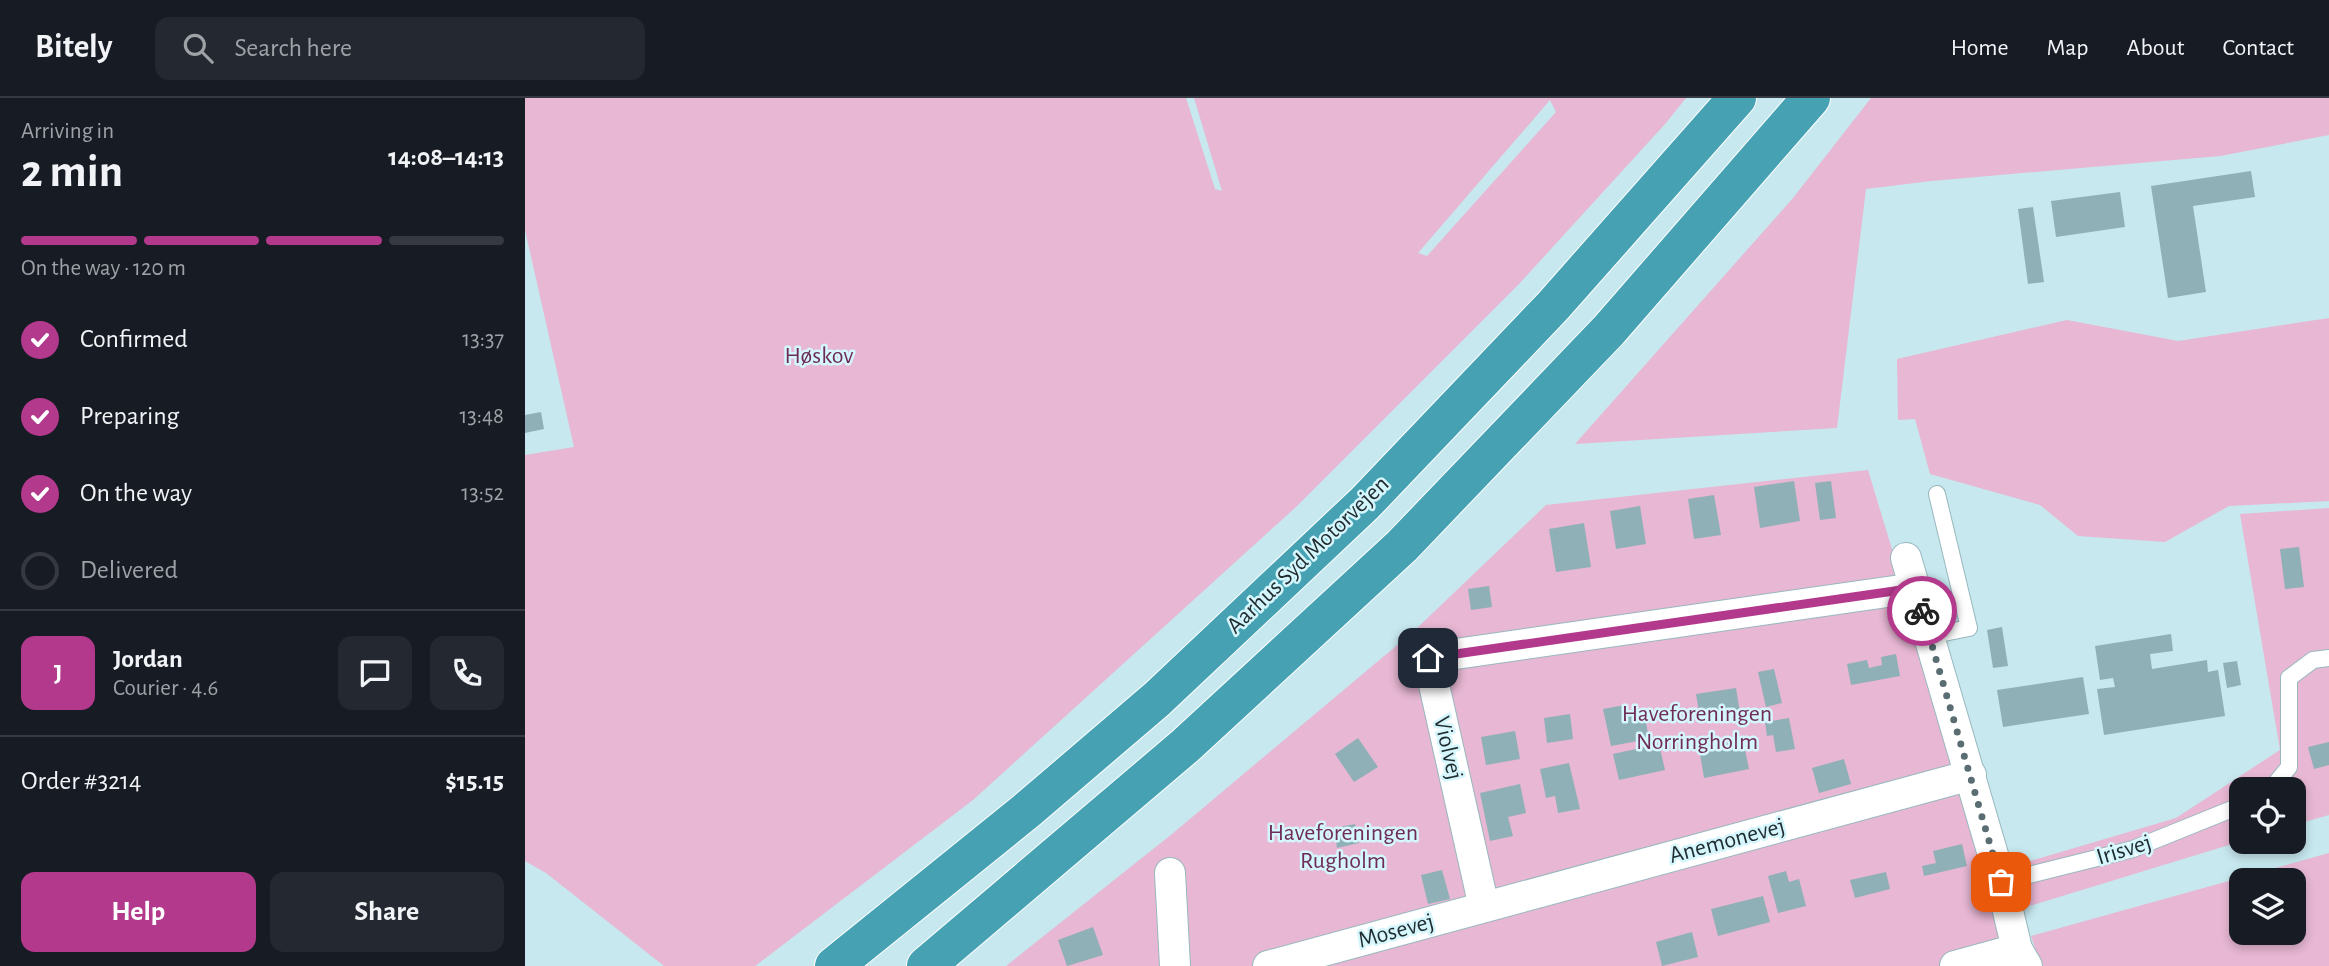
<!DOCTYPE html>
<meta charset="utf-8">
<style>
:root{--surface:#171b24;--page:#242831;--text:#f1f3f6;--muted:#9ea1a6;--line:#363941;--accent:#b3398c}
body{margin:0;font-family:"Alegreya Sans",sans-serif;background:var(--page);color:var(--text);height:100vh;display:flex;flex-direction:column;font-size:26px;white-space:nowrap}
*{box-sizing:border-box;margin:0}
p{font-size:23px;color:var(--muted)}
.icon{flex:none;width:38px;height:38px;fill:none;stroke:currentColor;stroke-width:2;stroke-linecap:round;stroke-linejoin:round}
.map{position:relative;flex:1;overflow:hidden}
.drawer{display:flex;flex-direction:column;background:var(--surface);width:525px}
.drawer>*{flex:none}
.buttons{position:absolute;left:1704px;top:679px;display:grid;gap:14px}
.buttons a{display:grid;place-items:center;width:77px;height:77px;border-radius:14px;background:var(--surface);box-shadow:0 4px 10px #0003;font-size:35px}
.pin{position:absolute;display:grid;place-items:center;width:60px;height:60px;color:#fff;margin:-30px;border-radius:14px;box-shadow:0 4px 10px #0006}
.courier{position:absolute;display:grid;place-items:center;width:70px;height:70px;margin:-35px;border:5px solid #b3398c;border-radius:50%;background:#fff;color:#222;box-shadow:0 2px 9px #0007}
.summary em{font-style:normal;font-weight:700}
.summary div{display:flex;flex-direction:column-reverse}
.summary{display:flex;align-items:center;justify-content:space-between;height:119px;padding:0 21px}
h1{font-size:46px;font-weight:700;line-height:52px}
.bar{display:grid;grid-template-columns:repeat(4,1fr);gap:10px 7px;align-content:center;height:84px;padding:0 21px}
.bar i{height:9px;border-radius:5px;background:var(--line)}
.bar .selected{background:var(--accent)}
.bar p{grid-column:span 4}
.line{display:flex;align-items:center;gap:18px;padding:0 21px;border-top:2px solid var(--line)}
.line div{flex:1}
.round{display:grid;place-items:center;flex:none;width:74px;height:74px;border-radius:14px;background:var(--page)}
ol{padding:0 21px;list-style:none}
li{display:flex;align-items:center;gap:21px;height:77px}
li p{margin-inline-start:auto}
li .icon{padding:7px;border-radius:50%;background:var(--accent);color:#fff;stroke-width:4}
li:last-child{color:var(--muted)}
li i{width:38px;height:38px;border:4px solid var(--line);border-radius:50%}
.primary-button{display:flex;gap:14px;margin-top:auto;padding:14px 21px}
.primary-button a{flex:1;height:80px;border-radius:14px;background:var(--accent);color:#fff;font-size:28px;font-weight:700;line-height:80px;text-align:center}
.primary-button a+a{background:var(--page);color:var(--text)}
header{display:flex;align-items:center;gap:42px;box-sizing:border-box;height:98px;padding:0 35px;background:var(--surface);border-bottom:2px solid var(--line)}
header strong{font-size:33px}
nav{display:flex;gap:38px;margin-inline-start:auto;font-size:24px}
.search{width:490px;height:63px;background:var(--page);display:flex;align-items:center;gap:18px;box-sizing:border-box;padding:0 24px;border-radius:14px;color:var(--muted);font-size:26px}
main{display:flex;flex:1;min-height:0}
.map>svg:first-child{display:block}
</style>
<header>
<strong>Bitely</strong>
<div class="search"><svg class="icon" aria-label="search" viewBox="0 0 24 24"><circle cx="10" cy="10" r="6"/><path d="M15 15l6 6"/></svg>Search here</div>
<nav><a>Home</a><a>Map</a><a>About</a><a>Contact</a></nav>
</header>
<main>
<section class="drawer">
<div class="summary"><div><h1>2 min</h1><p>Arriving in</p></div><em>14:08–14:13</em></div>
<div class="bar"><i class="selected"></i><i class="selected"></i><i class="selected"></i><i></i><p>On the way · 120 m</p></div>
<ol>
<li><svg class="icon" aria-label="check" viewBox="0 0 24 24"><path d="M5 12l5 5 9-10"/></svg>Confirmed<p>13:37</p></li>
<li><svg class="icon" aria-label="check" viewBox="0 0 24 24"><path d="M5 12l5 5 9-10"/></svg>Preparing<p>13:48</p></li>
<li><svg class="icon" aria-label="check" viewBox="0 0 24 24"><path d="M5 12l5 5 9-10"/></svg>On the way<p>13:52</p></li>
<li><i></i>Delivered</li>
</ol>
<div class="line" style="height:126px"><b class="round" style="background:var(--accent);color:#fff">J</b><div><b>Jordan</b><p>Courier · 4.6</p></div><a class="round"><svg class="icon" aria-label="chat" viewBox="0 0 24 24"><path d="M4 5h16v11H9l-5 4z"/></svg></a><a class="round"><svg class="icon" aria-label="phone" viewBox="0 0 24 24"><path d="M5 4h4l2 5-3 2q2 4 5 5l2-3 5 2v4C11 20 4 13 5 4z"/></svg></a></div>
<div class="line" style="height:91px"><div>Order #3214</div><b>$15.15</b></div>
<div class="primary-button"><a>Help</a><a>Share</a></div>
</section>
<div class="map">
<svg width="1804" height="868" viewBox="0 0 1804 868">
<rect width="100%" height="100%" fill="#c7e8ef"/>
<g fill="#e7b7d3" fill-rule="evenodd">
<path d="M0 0H661L690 91 697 93 669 0H1161L1141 25 994 186 771 409 448 702 230 868H139L21 775 0 763V357L49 349 0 132ZM1025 2 1031 14 902 158 893 155Z"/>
<polygon points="1346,0 1804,0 1804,37 1695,58 1406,83 1341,91 1312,330 1050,346 1268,100"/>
<polygon points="1804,220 1804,403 1704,408 1640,444 1553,438 1515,407 1405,376 1390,321 1373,322 1372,261 1542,222 1653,243"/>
<polygon points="1343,372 1465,775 1651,720 1755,652 1715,416 1804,410 1804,717 1769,727 1769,691 1717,691 1717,743 1478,816 1493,868 481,868 647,736 889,533 1021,407"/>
<path d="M1804 755V868H1516L1506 838ZM1717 782H1769V835H1717Z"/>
</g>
<g fill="#90b0b7">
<polygon points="1726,73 1730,99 1668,108 1681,194 1643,200 1626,88"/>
<polygon points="1595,94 1600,129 1531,139 1526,103"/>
<polygon points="1508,109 1519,184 1503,186 1493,111"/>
<polygon points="16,314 19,331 0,335 0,317"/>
<polygon points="1269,383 1275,423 1235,430 1229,389"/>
<polygon points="1306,383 1311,420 1295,422 1290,385"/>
<polygon points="1189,397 1196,437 1169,441 1163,401"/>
<polygon points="1115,408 1121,446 1091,451 1085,413"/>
<polygon points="1059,425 1066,469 1031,474 1024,431"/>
<polygon points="1774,449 1779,489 1760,491 1755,451"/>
<polygon points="964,488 967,509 946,512 943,491"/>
<polygon points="1477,529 1483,568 1468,570 1462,532"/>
<polygon points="1646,536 1648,553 1625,556 1627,571 1682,562 1683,574 1693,572 1700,618 1579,637 1572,591 1590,589 1588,580 1575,582 1570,548"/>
<polygon points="1371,556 1375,578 1326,587 1322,566 1342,562 1344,570 1357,567 1356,559"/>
<polygon points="1712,563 1716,587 1702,590 1698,565"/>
<polygon points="1249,571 1257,605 1241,609 1233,574"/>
<polygon points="1558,579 1564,616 1478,629 1472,592"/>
<polygon points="1211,590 1215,615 1175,621 1171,596"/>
<polygon points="1100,607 1101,616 1119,613 1124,641 1086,648 1078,611"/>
<polygon points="1045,616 1048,641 1022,645 1019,620"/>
<polygon points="1264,620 1270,651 1251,654 1248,637 1242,638 1240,624"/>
<polygon points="990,633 995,661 961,667 956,639"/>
<polygon points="833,640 853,669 829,684 810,656"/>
<polygon points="1218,642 1224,671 1179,680 1174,650"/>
<polygon points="1804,644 1804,667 1789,671 1783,649"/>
<polygon points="1134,646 1140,672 1094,682 1088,656"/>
<polygon points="1319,661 1326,686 1294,695 1287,670"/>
<polygon points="1044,665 1055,711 1033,715 1030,698 1021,700 1015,671"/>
<polygon points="995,686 1001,715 983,719 988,738 965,743 955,695"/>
<polygon points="830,726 834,745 812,750 809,730"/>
<polygon points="1437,746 1442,768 1399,778 1397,768 1411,765 1408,753"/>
<polygon points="917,772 925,801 903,806 896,777"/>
<polygon points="1261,773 1264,784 1274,781 1281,808 1253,815 1243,778"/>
<polygon points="1361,774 1365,791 1330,800 1325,782"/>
<polygon points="1238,798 1245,824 1193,838 1186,811"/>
<polygon points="568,829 578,857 542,868 533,842"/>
<polygon points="1167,834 1173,859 1137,868 1131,844"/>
</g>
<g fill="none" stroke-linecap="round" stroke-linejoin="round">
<defs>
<g id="service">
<polyline points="1404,538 1444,530 1412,396"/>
<polyline points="1746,691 1764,669 1764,580 1788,562 1804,560"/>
<polyline points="1476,784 1608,751 1717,707"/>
</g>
<g id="minor">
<polyline points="1381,460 1476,784 1492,851 1502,868"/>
<polyline points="645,775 650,868"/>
<polyline points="959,809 903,560 1390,490"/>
<polyline points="743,868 1446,677"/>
<polyline points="1430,868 1492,851"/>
</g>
<g id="motorway">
<polyline points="309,868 501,713 632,601 840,405 1028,208 1212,0"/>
<polyline points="401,868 660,648 877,448 1084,232 1286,0"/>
</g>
</defs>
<use href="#service" stroke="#98b8be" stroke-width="18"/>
<use href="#minor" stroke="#98b8be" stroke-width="32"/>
<use href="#motorway" stroke="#fff" stroke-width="40"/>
<use href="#service" stroke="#fff" stroke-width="16"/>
<use href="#minor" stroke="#fff" stroke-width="30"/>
<use href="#motorway" stroke="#46a2b3" stroke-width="38"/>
</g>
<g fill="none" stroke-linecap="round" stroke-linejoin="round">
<polyline stroke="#5a6d72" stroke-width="7" stroke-dasharray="0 12.6" points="1397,513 1476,784"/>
<polyline stroke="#b3398c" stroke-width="9" points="903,560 1390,490 1397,513"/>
</g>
<g text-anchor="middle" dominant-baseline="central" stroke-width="5" stroke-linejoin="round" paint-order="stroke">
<g font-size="24" fill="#6e2c57" stroke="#d4f6fc">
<text x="294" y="258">Høskov</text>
<text x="1172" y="616">Haveforeningen<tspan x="1172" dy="28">Norringholm</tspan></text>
<text x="818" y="735">Haveforeningen<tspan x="818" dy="28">Rugholm</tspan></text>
</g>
<g font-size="24" fill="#1f2b2e" stroke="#d4f6fc">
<text transform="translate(783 457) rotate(-44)">Aarhus Syd Motorvejen</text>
<text transform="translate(923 650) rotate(77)">Violvej</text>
<text transform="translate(1202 743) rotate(-15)">Anemonevej</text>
<text transform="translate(1599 752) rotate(-17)">Irisvej</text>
<text transform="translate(871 833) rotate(-15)">Mosevej</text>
</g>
</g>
</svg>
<div class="buttons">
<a><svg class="icon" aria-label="locate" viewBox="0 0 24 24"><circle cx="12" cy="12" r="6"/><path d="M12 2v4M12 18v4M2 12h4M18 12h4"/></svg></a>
<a><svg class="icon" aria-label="layers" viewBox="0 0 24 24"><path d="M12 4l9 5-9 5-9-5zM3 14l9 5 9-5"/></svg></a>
</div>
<div class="pin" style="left:1476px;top:784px;background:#ea580c"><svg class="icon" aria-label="bag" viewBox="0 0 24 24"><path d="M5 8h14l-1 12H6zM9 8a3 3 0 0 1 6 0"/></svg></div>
<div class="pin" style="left:903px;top:560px;background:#1f2937"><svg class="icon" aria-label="home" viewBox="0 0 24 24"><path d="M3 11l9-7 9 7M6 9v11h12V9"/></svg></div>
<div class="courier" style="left:1397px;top:513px"><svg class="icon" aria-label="bike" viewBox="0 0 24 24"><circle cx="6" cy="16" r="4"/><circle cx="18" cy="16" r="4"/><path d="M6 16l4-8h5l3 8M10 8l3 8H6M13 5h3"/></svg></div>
</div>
</main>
